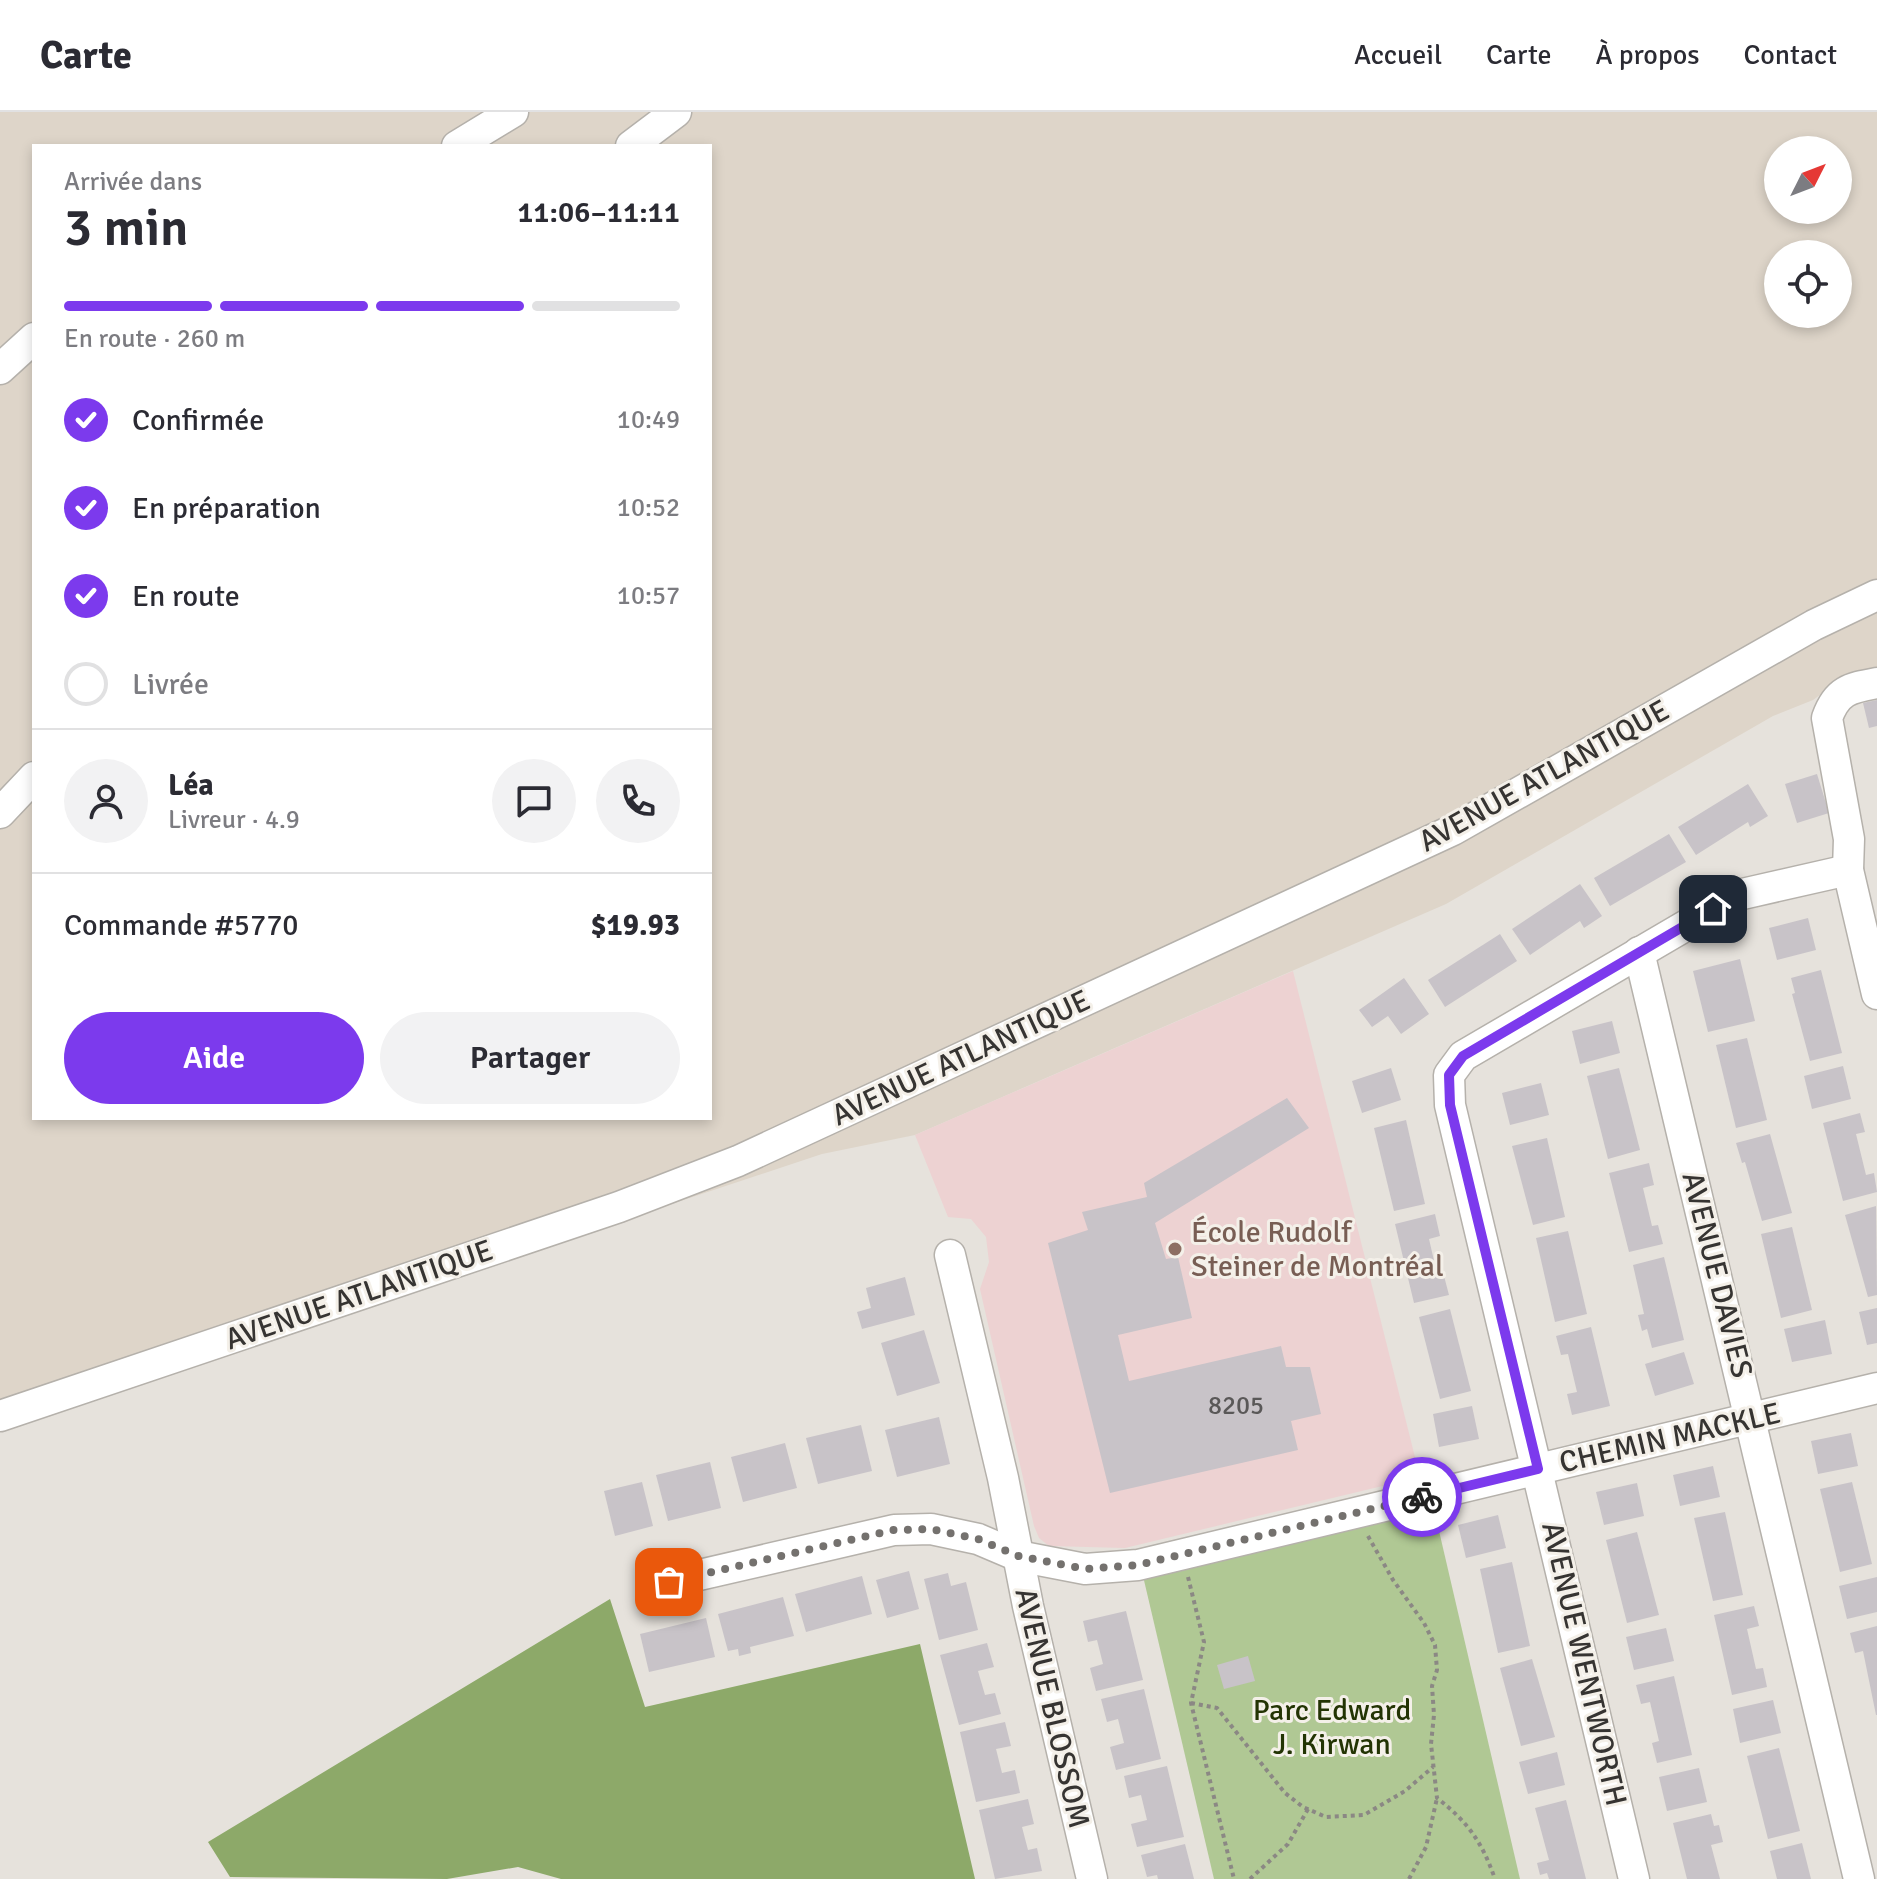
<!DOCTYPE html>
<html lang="fr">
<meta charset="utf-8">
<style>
:root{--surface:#fff;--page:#f2f2f3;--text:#2b2b33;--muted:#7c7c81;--line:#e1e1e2;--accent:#7c3aed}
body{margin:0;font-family:Signika,sans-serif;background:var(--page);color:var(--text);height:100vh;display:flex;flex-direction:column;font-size:30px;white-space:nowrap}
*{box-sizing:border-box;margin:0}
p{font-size:26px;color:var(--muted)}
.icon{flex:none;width:44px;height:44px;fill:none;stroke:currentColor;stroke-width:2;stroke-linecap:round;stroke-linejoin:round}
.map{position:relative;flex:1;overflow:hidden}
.details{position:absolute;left:32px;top:32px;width:680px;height:976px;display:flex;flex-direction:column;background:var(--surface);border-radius:0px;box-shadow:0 4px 12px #0003}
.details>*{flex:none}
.needle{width:52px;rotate:48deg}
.tools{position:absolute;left:1764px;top:24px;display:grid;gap:16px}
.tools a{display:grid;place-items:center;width:88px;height:88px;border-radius:50%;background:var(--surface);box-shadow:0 4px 12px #0003;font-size:40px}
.pin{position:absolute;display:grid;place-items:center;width:68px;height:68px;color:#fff;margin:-34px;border-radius:16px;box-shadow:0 4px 12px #0006}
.courier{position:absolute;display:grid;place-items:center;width:80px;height:80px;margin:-40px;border:6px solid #7c3aed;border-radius:50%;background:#fff;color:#222;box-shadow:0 2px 10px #0007}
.head em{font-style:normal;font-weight:600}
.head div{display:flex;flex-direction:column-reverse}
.head{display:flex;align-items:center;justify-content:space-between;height:136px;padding:0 32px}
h1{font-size:52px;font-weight:600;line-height:60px}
.bar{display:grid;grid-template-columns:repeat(4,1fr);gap:12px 8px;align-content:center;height:96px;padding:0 32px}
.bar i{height:10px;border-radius:6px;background:var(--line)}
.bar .selected{background:var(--accent)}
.bar p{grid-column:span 4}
.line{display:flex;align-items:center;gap:20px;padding:0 32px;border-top:2px solid var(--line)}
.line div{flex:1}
.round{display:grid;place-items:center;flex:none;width:84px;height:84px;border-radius:42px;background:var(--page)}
ol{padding:0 32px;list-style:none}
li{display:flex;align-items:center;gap:24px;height:88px}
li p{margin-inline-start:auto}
li .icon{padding:8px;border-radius:50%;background:var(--accent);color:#fff;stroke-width:4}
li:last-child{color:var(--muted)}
li i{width:44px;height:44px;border:4px solid var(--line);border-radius:50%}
.action{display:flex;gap:16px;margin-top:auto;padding:16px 32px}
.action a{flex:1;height:92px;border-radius:48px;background:var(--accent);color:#fff;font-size:32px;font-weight:600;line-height:92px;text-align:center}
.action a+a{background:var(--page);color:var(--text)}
header{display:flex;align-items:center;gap:48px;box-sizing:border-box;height:112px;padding:0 40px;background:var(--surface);border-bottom:2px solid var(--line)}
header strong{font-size:38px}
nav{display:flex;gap:44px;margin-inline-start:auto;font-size:28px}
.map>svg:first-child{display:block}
</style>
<header>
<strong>Carte</strong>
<nav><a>Accueil</a><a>Carte</a><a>À propos</a><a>Contact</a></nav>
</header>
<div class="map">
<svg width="1877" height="1767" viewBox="0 0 1877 1767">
<rect width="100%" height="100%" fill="#e6e2dc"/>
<path fill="#ded5c9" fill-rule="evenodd" d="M0 0H1877V561L1839 569 1813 588 1773 604 1446 792 915 1023 822 1042 0 1315ZM34 34H710V1006H34ZM1778 38H1838V98H1778ZM1778 142H1838V202H1778Z"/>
<polygon fill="#edd2d2" points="1293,859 1420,1365 1125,1436 1049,1434 1039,1426 1034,1414 980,1177 989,1150 986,1125 971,1107 948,1105 915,1023"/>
<polygon fill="#b0c894" points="1433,1393 1520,1767 1214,1767 1143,1464"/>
<polygon fill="#8da969" points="610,1487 645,1595 920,1532 975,1767 561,1767 518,1755 447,1767 230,1765 208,1730"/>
<g fill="#c8c3c8">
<polygon points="1877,588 1877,614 1869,616 1863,591"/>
<polygon points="1817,662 1829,701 1797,711 1785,672"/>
<polygon points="1748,672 1768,704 1750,715 1748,710 1696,743 1678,715"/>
<polygon points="1669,722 1686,750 1610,794 1594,766"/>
<polygon points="1580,772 1602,804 1584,816 1580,809 1530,843 1512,817"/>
<polygon points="1808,806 1816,838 1777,848 1769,816"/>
<polygon points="1500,822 1517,849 1445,895 1428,868"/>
<polygon points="1740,847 1755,909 1708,920 1693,859"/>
<polygon points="1821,858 1842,941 1810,949 1792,882 1795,881 1791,866"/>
<polygon points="1404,866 1429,902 1401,922 1388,904 1372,915 1359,898"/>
<polygon points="1612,909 1620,941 1580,952 1572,919"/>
<polygon points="1747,926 1767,1008 1736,1016 1716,933"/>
<polygon points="1843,954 1851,987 1812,997 1804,964"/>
<polygon points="1391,956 1401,988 1362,1001 1352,969"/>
<polygon points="1619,956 1640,1038 1608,1047 1587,964"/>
<polygon points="1541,971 1549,1003 1510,1013 1502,981"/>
<polygon points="1287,986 1309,1016 1155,1111 1166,1147 1178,1145 1192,1206 1118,1223 1129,1269 1281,1234 1286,1255 1310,1255 1321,1302 1291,1309 1298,1338 1110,1381 1048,1131 1088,1118 1082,1100 1147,1085 1144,1071"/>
<polygon points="1860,1001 1865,1020 1856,1022 1866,1063 1874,1061 1877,1080 1843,1089 1823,1011"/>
<polygon points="1406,1008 1425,1092 1394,1099 1374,1016"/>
<polygon points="1770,1022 1792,1101 1762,1109 1745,1050 1742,1051 1736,1031"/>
<polygon points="1547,1026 1565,1105 1533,1113 1512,1034"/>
<polygon points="1649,1051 1654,1073 1643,1076 1652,1114 1658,1113 1663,1132 1629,1140 1609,1061"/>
<polygon points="1876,1094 1877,1183 1868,1185 1845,1103"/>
<polygon points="1435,1102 1440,1124 1429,1127 1438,1166 1444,1164 1449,1183 1414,1191 1395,1112"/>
<polygon points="1792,1115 1812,1198 1781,1206 1761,1122"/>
<polygon points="1568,1119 1587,1202 1555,1210 1536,1126"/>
<polygon points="1664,1145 1684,1228 1652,1236 1647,1217 1642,1219 1638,1203 1644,1202 1633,1153"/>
<polygon points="905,1165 915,1203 862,1217 857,1200 871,1196 866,1176"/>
<polygon points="1877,1196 1877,1231 1867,1233 1859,1200"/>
<polygon points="1450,1197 1471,1279 1440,1287 1419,1205"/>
<polygon points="1825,1208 1832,1242 1792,1250 1784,1217"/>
<polygon points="1591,1215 1610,1294 1572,1303 1567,1282 1577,1280 1568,1242 1561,1243 1556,1224"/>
<polygon points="924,1218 940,1271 897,1284 881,1231"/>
<polygon points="1684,1240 1694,1272 1655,1284 1645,1252"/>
<polygon points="1472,1294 1479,1327 1439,1335 1433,1302"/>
<polygon points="939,1305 950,1352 897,1365 885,1318"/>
<polygon points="861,1313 872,1359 818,1372 806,1326"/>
<polygon points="1851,1321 1858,1354 1818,1362 1811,1329"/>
<polygon points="785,1331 797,1376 743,1390 731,1345"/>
<polygon points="710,1350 721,1396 668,1409 656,1363"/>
<polygon points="1713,1354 1720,1385 1680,1394 1673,1363"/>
<polygon points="642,1370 653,1414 615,1424 604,1379"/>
<polygon points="1852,1370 1872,1452 1840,1460 1820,1377"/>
<polygon points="1637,1371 1644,1404 1604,1413 1596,1380"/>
<polygon points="1725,1400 1743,1483 1713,1489 1694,1406"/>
<polygon points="1498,1403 1506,1436 1466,1446 1458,1413"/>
<polygon points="1637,1420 1659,1503 1627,1511 1606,1428"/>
<polygon points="1512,1450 1530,1534 1498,1541 1480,1457"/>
<polygon points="909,1459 919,1497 887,1506 876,1468"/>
<polygon points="948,1461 951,1474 966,1470 978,1518 939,1528 924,1467"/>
<polygon points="862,1464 872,1502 806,1520 795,1482"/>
<polygon points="1877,1465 1877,1500 1847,1507 1839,1474"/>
<polygon points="783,1485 794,1524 750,1535 751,1541 739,1544 738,1537 728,1539 718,1502"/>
<polygon points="1754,1494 1759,1514 1747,1517 1756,1557 1763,1556 1767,1575 1732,1583 1714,1503"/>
<polygon points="1126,1499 1143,1568 1096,1579 1090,1556 1103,1552 1097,1528 1088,1530 1083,1509"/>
<polygon points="706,1506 715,1545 649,1560 640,1522"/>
<polygon points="1877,1514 1877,1603 1876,1603 1863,1539 1855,1541 1850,1521"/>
<polygon points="1666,1516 1674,1549 1634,1558 1626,1525"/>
<polygon points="987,1531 994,1555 978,1559 985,1583 995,1581 1001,1602 959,1613 940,1543"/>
<polygon points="1248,1544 1255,1569 1224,1577 1217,1553"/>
<polygon points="1532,1547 1555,1625 1521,1634 1500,1556"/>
<polygon points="1674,1564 1692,1643 1657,1651 1652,1631 1659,1629 1650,1590 1641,1592 1636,1573"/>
<polygon points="1144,1577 1161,1647 1116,1658 1110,1635 1124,1631 1118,1607 1107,1610 1101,1587"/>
<polygon points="1773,1588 1781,1621 1740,1631 1733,1597"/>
<polygon points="1005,1610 1011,1634 996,1637 1002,1661 1015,1658 1020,1681 976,1690 960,1620"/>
<polygon points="1779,1636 1800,1719 1768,1727 1747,1644"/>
<polygon points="1557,1640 1565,1673 1528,1682 1519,1650"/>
<polygon points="1167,1654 1184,1725 1137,1735 1131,1712 1147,1708 1141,1683 1129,1686 1124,1664"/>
<polygon points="1699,1656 1707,1690 1667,1699 1659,1665"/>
<polygon points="1028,1687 1034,1712 1022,1715 1028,1738 1037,1736 1042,1759 995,1767 979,1698"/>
<polygon points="1566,1688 1586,1767 1549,1767 1547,1761 1540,1763 1537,1751 1549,1748 1535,1696"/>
<polygon points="1711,1702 1714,1714 1719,1713 1723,1730 1711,1733 1720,1767 1687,1767 1673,1711"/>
<polygon points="1802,1731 1811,1767 1777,1767 1770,1739"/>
<polygon points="1185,1732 1194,1767 1158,1767 1157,1763 1147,1765 1141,1743"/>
</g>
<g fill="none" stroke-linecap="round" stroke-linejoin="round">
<defs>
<g id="minor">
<polyline points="457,34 513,0"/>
<polyline points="631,34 676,0"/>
<polyline points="0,257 34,226"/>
<path d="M1877 571C1850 576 1837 578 1827 606L1849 727 1848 758 1877 882"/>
<polyline points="0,701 34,665"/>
<polyline points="1639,840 1859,1767"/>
<polyline points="950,1143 1003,1366 1028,1494 1092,1767"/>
<polyline points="0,1304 619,1095 738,1049 1453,718 1814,513 1877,483"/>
<polyline points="669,1470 894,1418 931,1417 978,1427 1018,1444 1085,1457 1138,1453 1877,1276"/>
<polyline points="1634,1767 1450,993 1449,963 1463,944 1738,783 1848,758"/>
</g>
</defs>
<use href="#minor" stroke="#b5b1ab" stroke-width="33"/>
<g stroke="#8b8884" stroke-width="4" stroke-dasharray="4 4" stroke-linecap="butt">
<path d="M1368 1424 1393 1468 1424 1511 1435 1533 1437 1558 1432 1574 1434 1603 1431 1632 1437 1686C1468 1710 1482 1730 1495 1767"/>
<polyline points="1188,1465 1204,1530 1191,1591 1234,1767"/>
<polyline points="1191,1591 1217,1596 1285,1681 1303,1695 1326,1705 1364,1703 1405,1679 1433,1655"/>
<polyline points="1250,1767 1288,1732 1308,1697"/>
<polyline points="1409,1767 1426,1735 1437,1686"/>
</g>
<use href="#minor" stroke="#fff" stroke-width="30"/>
</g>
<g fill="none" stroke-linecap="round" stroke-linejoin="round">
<polyline stroke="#74716e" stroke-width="8" stroke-dasharray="0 14.4" points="669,1470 894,1418 931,1417 978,1427 1018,1444 1085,1457 1138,1453 1422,1385"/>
<polyline stroke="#7c3aed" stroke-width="10" points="1422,1385 1538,1357 1450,993 1449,963 1463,944 1713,797"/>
</g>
<circle fill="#8d6e63" stroke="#f4f0e9" stroke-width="3" cx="1175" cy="1137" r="8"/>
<g text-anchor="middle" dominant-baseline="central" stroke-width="6" stroke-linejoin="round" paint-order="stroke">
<g font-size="26" fill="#5a5858">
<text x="1236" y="1294">8205</text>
</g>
<g font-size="30" fill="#363432" stroke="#f4f0e9">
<text transform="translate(1544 664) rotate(-29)">AVENUE ATLANTIQUE</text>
<text transform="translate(961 946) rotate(-25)">AVENUE ATLANTIQUE</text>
<text transform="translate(1717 1163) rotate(76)">AVENUE DAVIES</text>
<text transform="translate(359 1183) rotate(-19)">AVENUE ATLANTIQUE</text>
<text transform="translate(1670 1326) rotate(-13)">CHEMIN MACKLE</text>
<text transform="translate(1584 1552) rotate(77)">AVENUE WENTWORTH</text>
<text transform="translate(1052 1596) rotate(77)">AVENUE BLOSSOM</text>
</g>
<g font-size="30" fill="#785e54" stroke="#f4f0e9" text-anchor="start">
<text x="1191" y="1120">École Rudolf<tspan x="1191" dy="34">Steiner de Montréal</tspan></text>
</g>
<g font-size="30" fill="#233404" stroke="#f4f0e9">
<text x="1332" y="1598">Parc Edward<tspan x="1332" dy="34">J. Kirwan</tspan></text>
</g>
</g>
</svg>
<div class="tools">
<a><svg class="needle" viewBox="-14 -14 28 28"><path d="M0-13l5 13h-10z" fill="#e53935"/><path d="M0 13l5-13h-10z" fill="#7c7c81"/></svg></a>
<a><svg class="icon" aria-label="locate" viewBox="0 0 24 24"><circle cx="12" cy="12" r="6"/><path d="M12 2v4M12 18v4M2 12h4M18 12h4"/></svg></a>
</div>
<div class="pin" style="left:669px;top:1470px;background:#ea580c"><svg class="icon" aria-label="bag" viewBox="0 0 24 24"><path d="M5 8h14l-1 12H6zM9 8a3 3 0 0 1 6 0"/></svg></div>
<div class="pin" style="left:1713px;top:797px;background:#1f2937"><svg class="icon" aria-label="home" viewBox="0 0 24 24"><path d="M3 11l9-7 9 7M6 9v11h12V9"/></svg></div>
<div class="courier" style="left:1422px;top:1385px"><svg class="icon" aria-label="bike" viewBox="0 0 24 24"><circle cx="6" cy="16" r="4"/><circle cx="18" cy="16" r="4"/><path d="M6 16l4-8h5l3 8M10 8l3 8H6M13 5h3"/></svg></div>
<section class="details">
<div class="head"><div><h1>3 min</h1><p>Arrivée dans</p></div><em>11:06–11:11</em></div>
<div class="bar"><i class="selected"></i><i class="selected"></i><i class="selected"></i><i></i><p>En route · 260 m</p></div>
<ol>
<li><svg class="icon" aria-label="check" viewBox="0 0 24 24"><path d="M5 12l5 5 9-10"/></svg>Confirmée<p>10:49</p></li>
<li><svg class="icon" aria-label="check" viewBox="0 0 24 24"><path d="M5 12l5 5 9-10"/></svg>En préparation<p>10:52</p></li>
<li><svg class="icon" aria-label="check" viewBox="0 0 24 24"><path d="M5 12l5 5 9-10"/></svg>En route<p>10:57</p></li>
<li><i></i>Livrée</li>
</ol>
<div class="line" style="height:144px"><a class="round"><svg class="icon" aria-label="person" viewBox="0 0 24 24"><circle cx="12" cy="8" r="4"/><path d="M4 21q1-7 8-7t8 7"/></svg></a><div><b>Léa</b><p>Livreur · 4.9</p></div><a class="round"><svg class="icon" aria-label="chat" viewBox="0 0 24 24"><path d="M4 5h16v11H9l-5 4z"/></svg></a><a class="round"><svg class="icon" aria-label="phone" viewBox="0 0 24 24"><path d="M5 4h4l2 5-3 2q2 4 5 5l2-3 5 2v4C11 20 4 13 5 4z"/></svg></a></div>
<div class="line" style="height:104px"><div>Commande #5770</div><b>$19.93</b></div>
<div class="action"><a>Aide</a><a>Partager</a></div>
</section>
</div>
